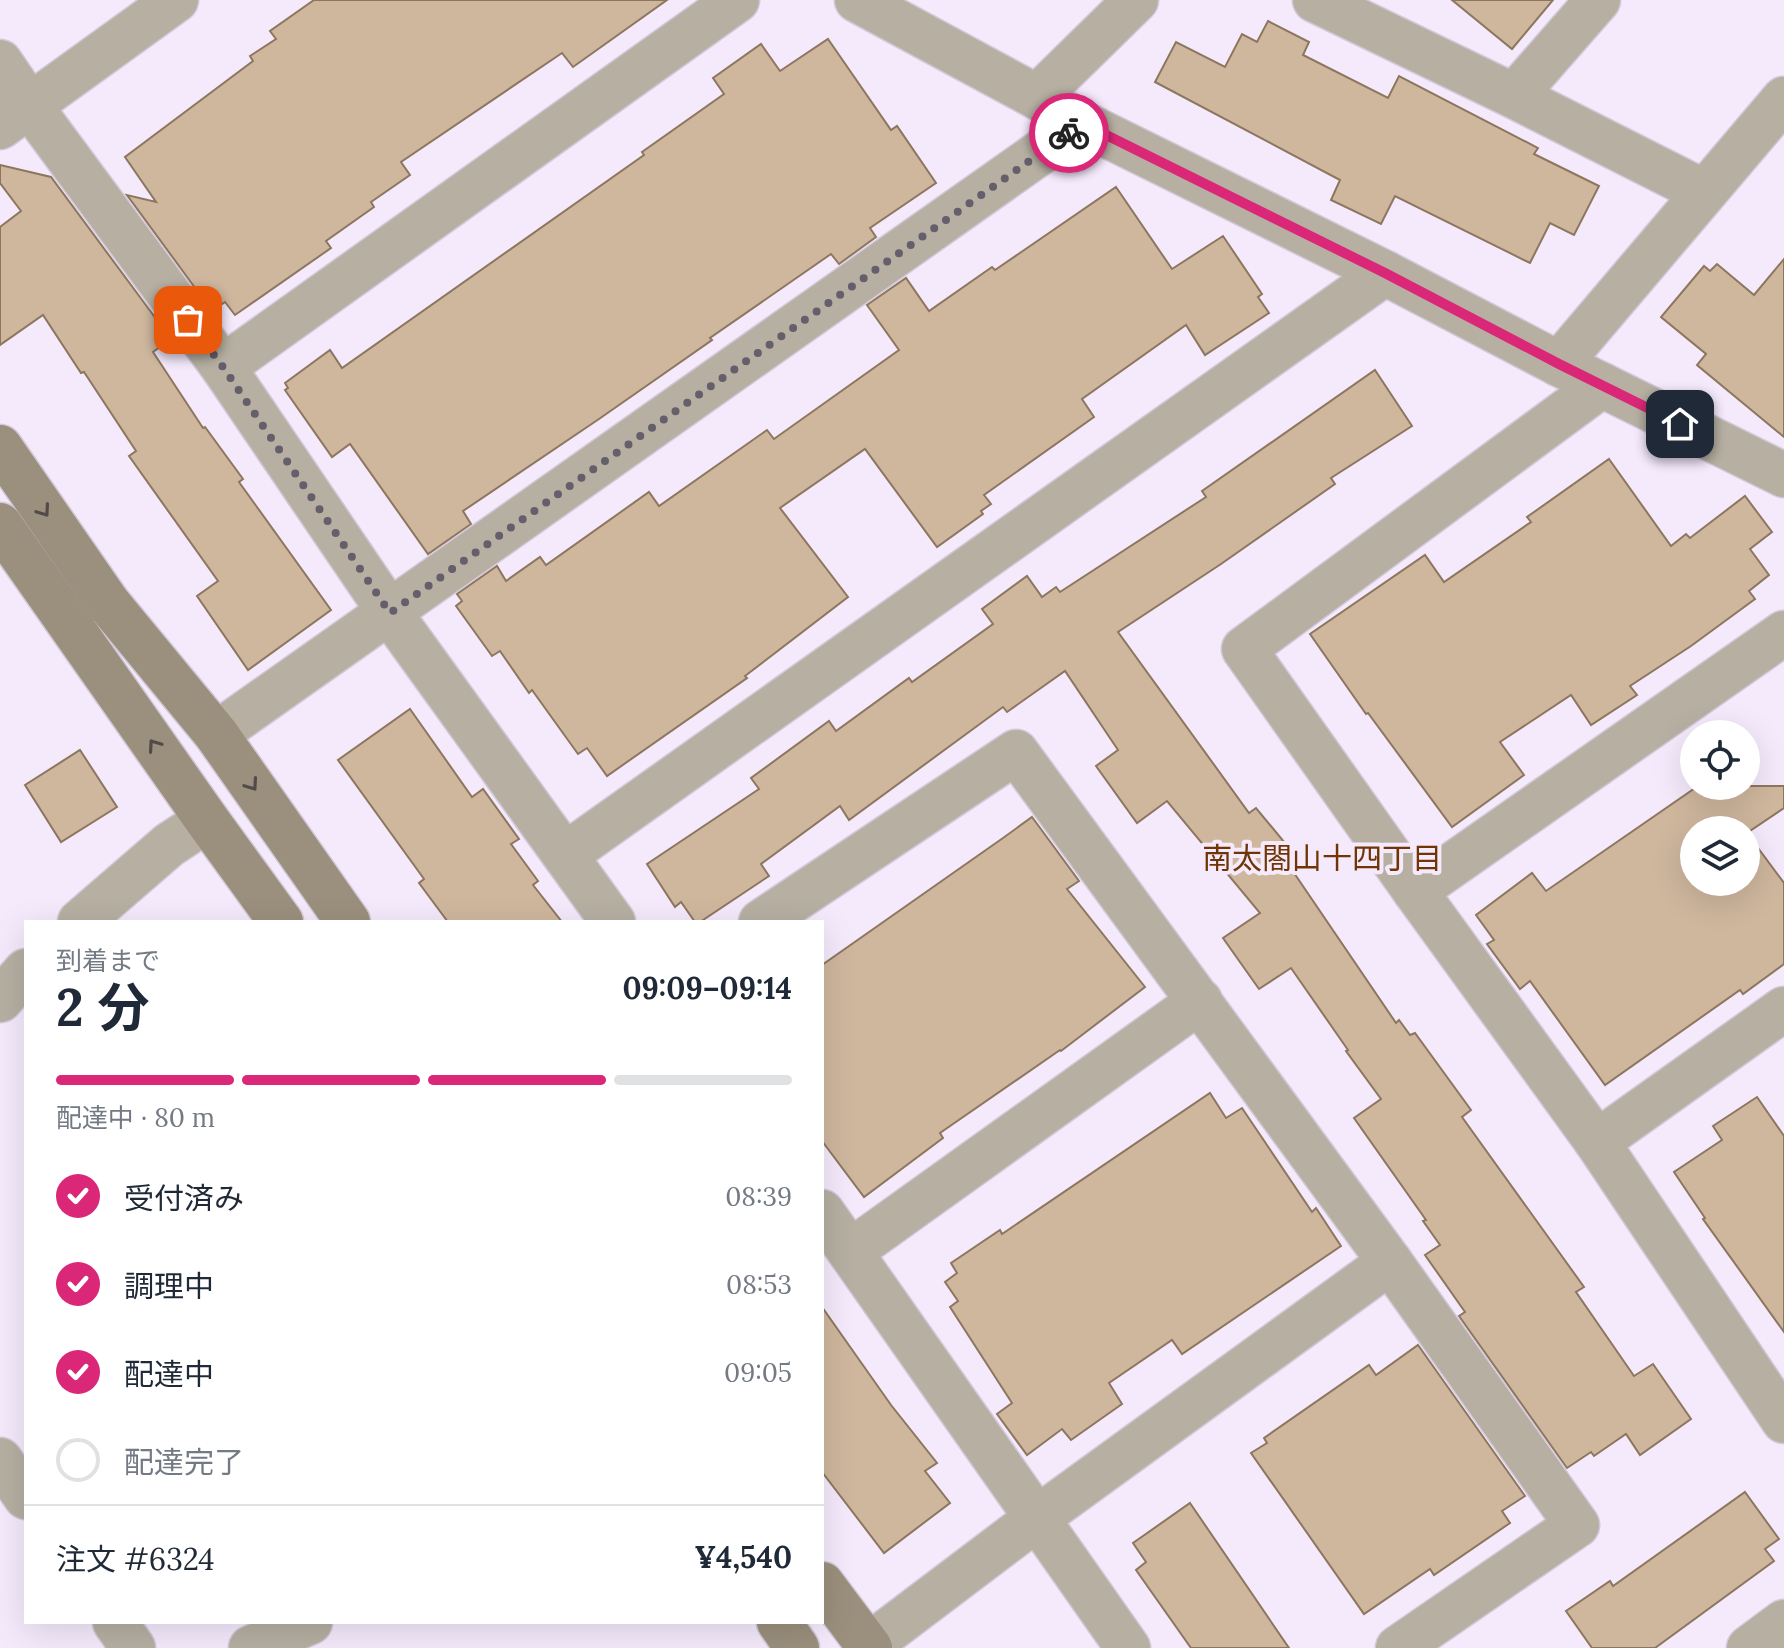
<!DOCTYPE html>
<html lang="ja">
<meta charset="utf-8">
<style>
:root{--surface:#fff;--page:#f2f2f3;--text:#1f2937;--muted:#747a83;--line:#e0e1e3;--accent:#db2777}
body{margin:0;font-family:Lora,"Noto Sans JP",serif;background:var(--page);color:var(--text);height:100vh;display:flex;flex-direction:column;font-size:30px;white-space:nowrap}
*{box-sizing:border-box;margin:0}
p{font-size:26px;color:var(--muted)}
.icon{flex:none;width:44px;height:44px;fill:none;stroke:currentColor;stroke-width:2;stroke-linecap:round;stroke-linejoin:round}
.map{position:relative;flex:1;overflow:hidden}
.details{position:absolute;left:24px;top:920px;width:800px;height:704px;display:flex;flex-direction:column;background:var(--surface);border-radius:0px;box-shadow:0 8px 32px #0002}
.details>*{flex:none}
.controls{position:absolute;left:1680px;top:720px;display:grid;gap:16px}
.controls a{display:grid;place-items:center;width:80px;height:80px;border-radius:50%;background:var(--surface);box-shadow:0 8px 32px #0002;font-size:40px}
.pin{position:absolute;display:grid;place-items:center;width:68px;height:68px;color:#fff;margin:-34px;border-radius:16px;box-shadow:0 4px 12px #0006}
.courier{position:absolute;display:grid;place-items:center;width:80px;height:80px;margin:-40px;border:6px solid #db2777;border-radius:50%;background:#fff;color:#222;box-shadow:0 2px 10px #0007}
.headline em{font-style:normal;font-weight:700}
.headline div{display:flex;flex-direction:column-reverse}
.headline{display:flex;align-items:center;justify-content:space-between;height:136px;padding:0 32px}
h1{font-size:52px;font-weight:700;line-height:60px}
.bar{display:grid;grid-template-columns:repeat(4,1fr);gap:12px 8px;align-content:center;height:96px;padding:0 32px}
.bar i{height:10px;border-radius:6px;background:var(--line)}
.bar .active{background:var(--accent)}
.bar p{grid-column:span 4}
.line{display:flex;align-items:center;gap:20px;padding:0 32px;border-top:2px solid var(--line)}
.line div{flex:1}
ol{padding:0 32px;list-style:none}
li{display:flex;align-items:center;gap:24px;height:88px}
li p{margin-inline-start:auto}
li .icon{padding:8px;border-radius:50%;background:var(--accent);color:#fff;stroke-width:4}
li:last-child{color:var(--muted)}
li i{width:44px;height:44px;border:4px solid var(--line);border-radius:50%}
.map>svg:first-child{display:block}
</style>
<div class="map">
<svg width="1784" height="1648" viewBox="0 0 1784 1648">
<rect width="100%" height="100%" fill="#f4eafc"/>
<g fill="#cfb79e" stroke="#8d765f" stroke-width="2" fill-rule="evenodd">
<polygon points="314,0 667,0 573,67 562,53 401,162 410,175 371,202 374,207 326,241 331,248 235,315 225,302 212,311 127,195 156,202 125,157 253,61 250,56 276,39 270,31"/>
<polygon points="1452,0 1553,0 1512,49"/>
<polygon points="1268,21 1309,42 1303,55 1388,98 1399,76 1538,148 1534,154 1599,186 1574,235 1550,223 1530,263 1395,196 1381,224 1331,200 1340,180 1155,82 1176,42 1225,67 1242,34 1257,42"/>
<polygon points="828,39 891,130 897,126 936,183 870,228 876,237 839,264 831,254 710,338 712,340 599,419 463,511 471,524 428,554 350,444 332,457 285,390 288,388 285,383 330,350 342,368 644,155 642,152 724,94 713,78 761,44 780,71"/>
<polygon points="0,165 51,177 171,339 153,352 203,428 205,427 243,479 239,482 331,610 248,670 197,596 218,581 129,456 136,451 84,372 81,373 43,315 0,345 0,227 21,211 0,183"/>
<polygon points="1116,187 1172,269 1223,236 1262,294 1258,297 1269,313 1205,355 1186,325 1082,399 1094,417 984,495 991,504 981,511 983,514 937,547 865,449 780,508 848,597 745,676 747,678 607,776 587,748 578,754 532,690 529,693 500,651 492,656 456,606 462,601 457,594 497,566 506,581 540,557 546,565 649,492 659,506 767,430 774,439 899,350 867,305 906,278 929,311 992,267 995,270"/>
<polygon points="1784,259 1784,437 1697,365 1706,354 1661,317 1704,266 1710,271 1717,264 1754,295"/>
<polygon points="1375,370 1412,426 1331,478 1335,484 1221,564 1118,632 1249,813 1256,808 1299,860 1290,867 1396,1023 1399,1020 1410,1035 1415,1033 1471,1110 1462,1117 1584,1287 1576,1292 1634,1376 1653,1364 1691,1419 1640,1455 1626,1434 1594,1456 1591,1452 1567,1468 1459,1316 1465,1312 1425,1255 1440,1245 1423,1221 1426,1220 1354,1118 1381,1099 1346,1051 1348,1050 1291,968 1259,989 1223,938 1260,913 1167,801 1137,823 1096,766 1118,750 1065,671 1007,712 1003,707 849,820 840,806 761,864 769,876 700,922 695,922 681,902 675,907 647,864 759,789 751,778 829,721 836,731 909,678 912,682 993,624 982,609 1027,576 1042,597 1056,587 1060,592 1206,497 1202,491"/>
<polygon points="1609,459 1671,546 1686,534 1690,538 1745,496 1772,532 1750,549 1769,575 1749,591 1755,599 1691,646 1630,686 1637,695 1591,725 1571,695 1500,742 1524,775 1452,827 1368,713 1366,714 1310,634 1425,555 1444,582 1531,522 1527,517"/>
<polygon points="410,709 472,797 483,789 519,839 511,844 538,881 533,885 562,922 448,922 419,883 424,879 338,760"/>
<polygon points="80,750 117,807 61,842 25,785"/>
<path d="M1698 786H1784V808L1747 833 1784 883V964L1743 994 1740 990 1605 1085 1530 981 1520 989 1487 944 1494 940 1476 915 1532 873 1546 891ZM1694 830H1746V882H1694Z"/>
<polygon points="1032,817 1079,881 1067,889 1145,987 1061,1051 1060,1050 940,1133 943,1138 864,1197 822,1141 822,965 1003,838"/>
<polygon points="1210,1093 1226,1118 1242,1108 1312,1212 1316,1208 1341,1246 1182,1354 1172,1340 1109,1383 1122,1404 1071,1440 1062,1429 1027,1455 997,1414 1012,1403 950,1307 958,1301 945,1282 957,1273 951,1263 1000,1230 1002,1234"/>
<polygon points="1757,1097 1784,1136 1784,1332 1703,1219 1705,1218 1674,1172 1722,1140 1713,1126"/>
<polygon points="822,1307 891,1405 937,1463 925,1471 950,1503 884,1553 822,1472"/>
<polygon points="1418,1345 1525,1496 1502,1511 1510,1523 1434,1575 1430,1569 1364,1614 1251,1453 1267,1443 1264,1438 1369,1365 1376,1375"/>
<polygon points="1745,1492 1779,1539 1765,1549 1774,1561 1655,1648 1592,1648 1566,1611 1610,1581 1613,1586"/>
<polygon points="1190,1503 1289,1648 1191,1648 1136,1570 1146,1562 1133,1543"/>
</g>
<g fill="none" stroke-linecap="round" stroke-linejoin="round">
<defs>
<g id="street">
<polyline points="857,0 1037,97 1082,123 1385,273 1559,364 1784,475"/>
<polyline points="1315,0 1514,96 1704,192"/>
<polyline points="0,62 30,106 223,367 390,613 613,922"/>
<polyline points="1514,96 1598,0"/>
<polyline points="1037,97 1136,0"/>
<polyline points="0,127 176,0"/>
<polyline points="1559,364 1784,99"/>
<polyline points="223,367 737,0"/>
<polyline points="1602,385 1244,649 1415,891 1597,1142 1784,1421"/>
<polyline points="216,734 1082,123"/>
<polyline points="565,855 1385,273"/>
<polyline points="1415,891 1784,633"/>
<polyline points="80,922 169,845 207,820"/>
<polyline points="761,922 1016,752 1390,1262 1577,1525 1398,1648"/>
<polyline points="0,1000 26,971"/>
<polyline points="1597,1142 1784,1009"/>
<polyline points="822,1212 1128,1648"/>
<polyline points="851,1251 1200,1001"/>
<polyline points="0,1460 26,1497"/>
<polyline points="115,1622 133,1648"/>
<polyline points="868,1646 1036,1519 1390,1262"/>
<polyline points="251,1648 310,1622"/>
<polyline points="1749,1648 1784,1622"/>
</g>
<g id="secondary">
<polyline points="0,447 108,603 216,734 348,922"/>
<polyline points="0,525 207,820 281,922"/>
<polyline points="822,1584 870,1648"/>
<polyline points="779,1622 797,1648"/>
</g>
</defs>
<use href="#street" stroke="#d1c8d8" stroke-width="47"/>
<use href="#secondary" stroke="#d1c8d8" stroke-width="47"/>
<use href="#street" stroke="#b6afa2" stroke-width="44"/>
<use href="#secondary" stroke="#9b907d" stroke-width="44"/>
</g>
<defs><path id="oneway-chevron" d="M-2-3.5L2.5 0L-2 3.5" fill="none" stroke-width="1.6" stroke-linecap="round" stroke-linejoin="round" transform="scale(2)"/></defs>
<g stroke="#534b48">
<use href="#oneway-chevron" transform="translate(44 511) rotate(55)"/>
<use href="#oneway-chevron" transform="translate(154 745) rotate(-125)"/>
<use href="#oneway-chevron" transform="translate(252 785) rotate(55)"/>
</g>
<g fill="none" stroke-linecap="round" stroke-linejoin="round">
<polyline stroke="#655e6b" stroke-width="8" stroke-dasharray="0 14.4" points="188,320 223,367 390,613 1069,133"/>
<polyline stroke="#db2777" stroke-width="10" points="1069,133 1082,123 1385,273 1559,364 1680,424"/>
</g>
<g text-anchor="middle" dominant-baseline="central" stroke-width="8" stroke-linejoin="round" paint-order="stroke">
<g font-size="30" fill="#703405" stroke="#f4eafc">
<text x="1322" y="858">南太閤山十四丁目</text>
</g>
</g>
</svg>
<div class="controls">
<a><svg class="icon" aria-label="locate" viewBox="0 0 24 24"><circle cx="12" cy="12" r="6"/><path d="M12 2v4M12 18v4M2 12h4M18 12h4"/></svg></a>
<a><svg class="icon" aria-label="layers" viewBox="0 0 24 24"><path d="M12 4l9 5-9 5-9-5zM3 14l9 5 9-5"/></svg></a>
</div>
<div class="pin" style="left:188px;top:320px;background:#ea580c"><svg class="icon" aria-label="bag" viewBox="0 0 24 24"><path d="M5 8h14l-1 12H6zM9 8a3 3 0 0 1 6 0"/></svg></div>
<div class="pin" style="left:1680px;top:424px;background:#1f2937"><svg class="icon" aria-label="home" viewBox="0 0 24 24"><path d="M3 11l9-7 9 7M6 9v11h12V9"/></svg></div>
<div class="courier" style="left:1069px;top:133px"><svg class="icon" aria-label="bike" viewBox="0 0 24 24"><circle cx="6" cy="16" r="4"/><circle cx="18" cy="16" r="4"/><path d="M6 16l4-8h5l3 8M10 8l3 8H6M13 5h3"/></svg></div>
<section class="details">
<div class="headline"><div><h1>2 分</h1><p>到着まで</p></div><em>09:09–09:14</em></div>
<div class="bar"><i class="active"></i><i class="active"></i><i class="active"></i><i></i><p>配達中 · 80 m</p></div>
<ol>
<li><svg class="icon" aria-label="check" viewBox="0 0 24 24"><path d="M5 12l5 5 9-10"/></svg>受付済み<p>08:39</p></li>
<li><svg class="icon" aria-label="check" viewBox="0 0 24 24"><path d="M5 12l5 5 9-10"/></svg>調理中<p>08:53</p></li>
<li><svg class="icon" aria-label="check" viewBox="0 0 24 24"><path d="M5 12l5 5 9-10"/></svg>配達中<p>09:05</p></li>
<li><i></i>配達完了</li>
</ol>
<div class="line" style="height:104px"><div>注文 #6324</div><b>¥4,540</b></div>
</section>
</div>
